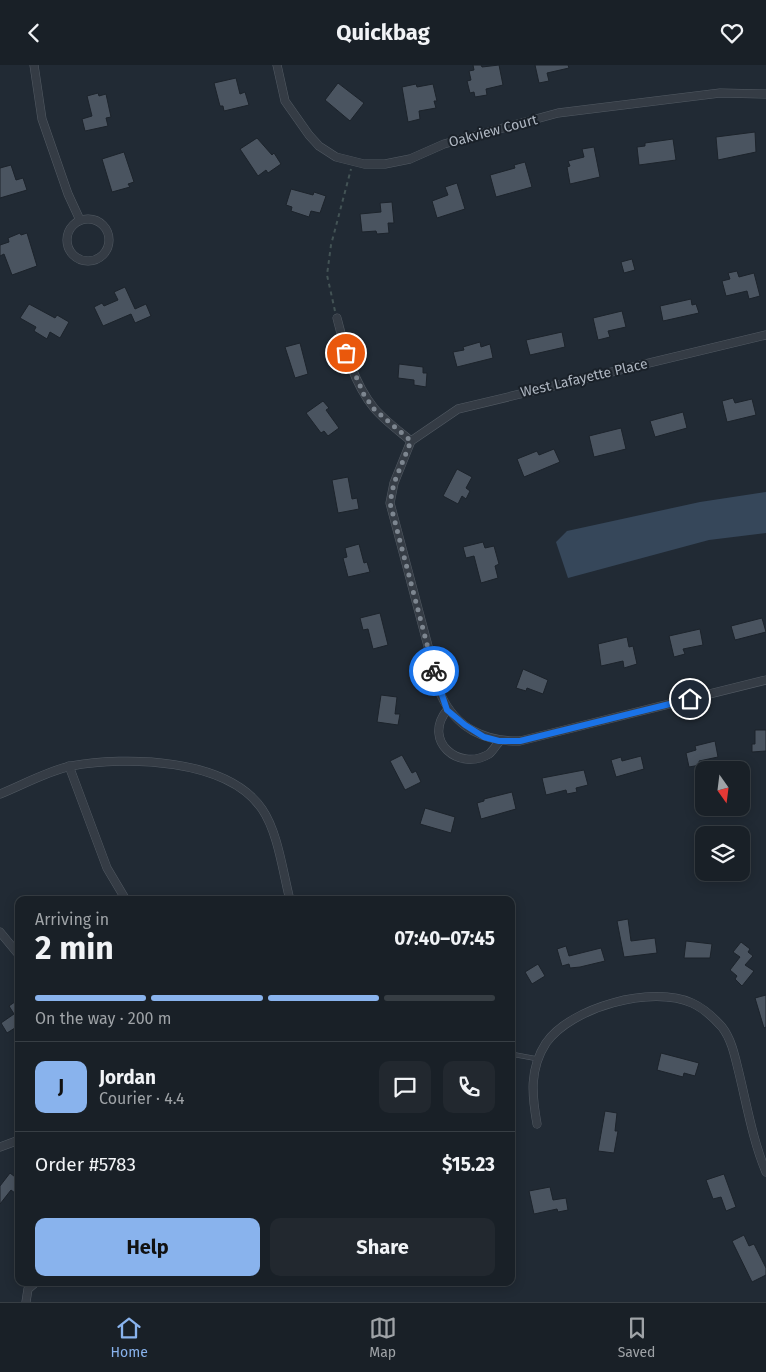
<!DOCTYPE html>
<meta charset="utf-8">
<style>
:root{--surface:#192027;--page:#22282f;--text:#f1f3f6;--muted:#9fa3a7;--line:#373e44;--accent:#89b3ed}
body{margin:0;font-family:"Fira Sans",sans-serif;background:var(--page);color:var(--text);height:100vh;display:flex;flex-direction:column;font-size:19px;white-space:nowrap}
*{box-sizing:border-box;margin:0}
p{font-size:16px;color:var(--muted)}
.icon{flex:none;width:28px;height:28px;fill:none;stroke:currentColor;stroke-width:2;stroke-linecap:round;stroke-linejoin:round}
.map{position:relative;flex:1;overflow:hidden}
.side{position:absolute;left:15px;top:831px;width:500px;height:390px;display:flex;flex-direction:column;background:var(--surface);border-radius:10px;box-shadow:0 2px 12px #0003,0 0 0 1px var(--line)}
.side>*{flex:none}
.needle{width:32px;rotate:166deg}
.fabs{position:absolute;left:695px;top:696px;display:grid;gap:10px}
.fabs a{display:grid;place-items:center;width:55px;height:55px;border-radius:10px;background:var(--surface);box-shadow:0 2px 12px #0003,0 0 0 1px var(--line);font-size:25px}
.pin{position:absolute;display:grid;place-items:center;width:42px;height:42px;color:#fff;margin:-21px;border:2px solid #fff;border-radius:50%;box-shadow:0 1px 5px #0007}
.courier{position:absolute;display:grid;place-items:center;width:50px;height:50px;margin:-25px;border:4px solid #1a73e8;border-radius:50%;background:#fff;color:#222;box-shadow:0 1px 6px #0007}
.overview em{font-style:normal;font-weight:700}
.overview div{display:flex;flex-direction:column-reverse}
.overview{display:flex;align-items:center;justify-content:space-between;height:85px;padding:0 20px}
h1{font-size:32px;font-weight:700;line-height:38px}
.bar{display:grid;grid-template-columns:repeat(4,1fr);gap:8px 5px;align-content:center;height:60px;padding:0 20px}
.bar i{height:6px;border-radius:4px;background:var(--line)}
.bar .active{background:var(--accent)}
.bar p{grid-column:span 4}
.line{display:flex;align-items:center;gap:12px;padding:0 20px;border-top:1px solid var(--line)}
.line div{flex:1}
.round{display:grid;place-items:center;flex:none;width:52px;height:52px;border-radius:10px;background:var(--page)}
.primary-button{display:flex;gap:10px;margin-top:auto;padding:10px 20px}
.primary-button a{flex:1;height:58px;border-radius:10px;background:var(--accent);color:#111;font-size:20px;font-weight:700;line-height:58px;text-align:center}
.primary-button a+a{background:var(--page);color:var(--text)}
header{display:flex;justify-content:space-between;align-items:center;height:65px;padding:0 20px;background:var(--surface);font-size:22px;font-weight:700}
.tabs{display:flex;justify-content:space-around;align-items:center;height:70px;border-top:1px solid var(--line);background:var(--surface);font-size:14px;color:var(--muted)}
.tabs a{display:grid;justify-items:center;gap:2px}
.tabs .active{color:var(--accent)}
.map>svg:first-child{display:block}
</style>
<header><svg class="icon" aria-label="back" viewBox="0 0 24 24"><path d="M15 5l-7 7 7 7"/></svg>Quickbag<svg class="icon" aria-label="heart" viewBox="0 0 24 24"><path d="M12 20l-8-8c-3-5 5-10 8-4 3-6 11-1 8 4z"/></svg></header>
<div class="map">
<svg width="766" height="1237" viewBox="0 0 766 1237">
<rect width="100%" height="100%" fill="#212a34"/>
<polygon fill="#36475a" points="766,427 766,468 709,475 568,513 556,477 567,466 700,437"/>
<g fill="#4a5460" stroke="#1c232b">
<polygon points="473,0 481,0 482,2 499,0 503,20 486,24 487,30 475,32 474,27 470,28 467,16 471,15 469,6 474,5"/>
<polygon points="535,0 568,0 569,3 547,8 549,16 539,18"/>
<polygon points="236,13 240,29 245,27 249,40 224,46 223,41 220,41 214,18"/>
<polygon points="338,18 364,38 350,56 325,35"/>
<polygon points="416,19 417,22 433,19 437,36 434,36 436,43 419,46 420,54 408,57 402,22"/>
<polygon points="98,28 99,31 106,29 111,52 106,53 108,61 85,66 82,54 92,51 87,31"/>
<polygon points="755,67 756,87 718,95 716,72"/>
<polygon points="257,73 272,90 274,88 281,99 268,108 266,105 258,111 240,84"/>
<polygon points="673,74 676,95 639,100 637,82 645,81 645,78"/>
<polygon points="594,82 600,112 570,119 567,102 570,101 568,96 584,92 582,84"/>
<polygon points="124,87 134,117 128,119 130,122 112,127 102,94"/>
<polygon points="525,97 532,122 496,132 490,110 515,103 514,100"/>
<polygon points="11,100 16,115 23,113 27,125 0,133 0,103"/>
<polygon points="457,118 465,144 437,153 432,136 448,130 445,122"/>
<polygon points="291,124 313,130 314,127 326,131 320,148 311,146 309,152 291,146 292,142 286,140"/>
<polygon points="392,137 394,158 388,158 389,168 377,169 376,166 362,167 360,149 381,147 380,138"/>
<polygon points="20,168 21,170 27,168 37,201 12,210 4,189 0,191 0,180 9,177 8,173"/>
<polygon points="632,194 635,205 624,208 621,197"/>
<polygon points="737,206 739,212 754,208 760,231 749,234 747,226 726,231 722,216 730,214 728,208"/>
<polygon points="125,222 135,244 146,239 151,251 135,258 131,249 103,261 94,242 102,238 104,241 118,235 114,227"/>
<polygon points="691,234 692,240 696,239 699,248 663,256 660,241"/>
<polygon points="29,239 55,253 57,250 69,257 60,273 50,267 47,274 34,266 36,262 20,253"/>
<polygon points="622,246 626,262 608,266 610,272 598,275 593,253"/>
<polygon points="562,267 565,282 530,290 526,275"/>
<polygon points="480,277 481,282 490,279 493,293 457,302 453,287 464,285 463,282"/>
<polygon points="300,278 308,309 295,313 285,282"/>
<polygon points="399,299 423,302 423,308 427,308 426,322 414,320 414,315 398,313"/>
<polygon points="733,333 735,338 752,334 756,350 727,357 722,336"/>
<polygon points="323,336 329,343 326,345 339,363 328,371 324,366 321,368 306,348"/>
<polygon points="683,347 687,363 655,372 650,356"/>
<polygon points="621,363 626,384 594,392 589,371"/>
<polygon points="554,384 560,397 524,412 517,394 537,386 539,390"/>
<polygon points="457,404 472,412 466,423 470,426 466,434 462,431 458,439 443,431"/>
<polygon points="348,412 352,434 357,433 359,444 338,448 332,415"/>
<polygon points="483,477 485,483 494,481 499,499 495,501 498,513 481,518 474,491 466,493 463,482"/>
<polygon points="359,479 364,498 367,497 370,507 348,512 343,493 347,492 345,483"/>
<polygon points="380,548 388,580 373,584 368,564 363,565 360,553"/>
<polygon points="762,553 766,567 735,575 731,561"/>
<polygon points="700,564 703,580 683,584 685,589 674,592 669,571"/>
<polygon points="627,572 629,582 633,581 637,599 624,603 623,596 601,601 598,579"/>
<polygon points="523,604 548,615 543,629 527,623 526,626 516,623"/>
<polygon points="381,630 397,632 395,649 400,649 398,660 377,657"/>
<polygon points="755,665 766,665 766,686 752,687 752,679 755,679"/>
<polygon points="715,676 718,692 699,696 700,700 689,702 686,688 696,685 695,681"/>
<polygon points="402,690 412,708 416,706 421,717 405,725 390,696"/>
<polygon points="641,691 644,704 616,712 611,695 621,692 622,696"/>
<polygon points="584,705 588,720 576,723 577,727 567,729 566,725 546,730 542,713"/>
<polygon points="512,727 516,744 481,754 477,738 484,736 484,734"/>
<polygon points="425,743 455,752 451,768 420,759"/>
<polygon points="628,854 631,876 655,873 657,888 624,892 617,856"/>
<polygon points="686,876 712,879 710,893 684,893"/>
<polygon points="741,877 750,884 748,887 753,891 745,900 754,906 742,921 735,914 737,911 730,905 740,892 733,887"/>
<polygon points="566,881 569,891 601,883 605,896 580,902 570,903 569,899 562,901 557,884"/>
<polygon points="538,899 545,911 532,919 525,907"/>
<polygon points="766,930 766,962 764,963 755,933"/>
<polygon points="19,934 19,956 16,958 18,961 7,968 1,958 14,949 9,941"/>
<polygon points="661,988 699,998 695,1011 684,1008 683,1012 657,1005"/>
<polygon points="605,1046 617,1048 615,1066 618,1066 614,1088 598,1086"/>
<polygon points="10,1108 19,1115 19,1131 11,1125 0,1139 0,1121"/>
<polygon points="724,1109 736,1142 726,1146 721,1132 713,1134 706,1115"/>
<polygon points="550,1122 553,1135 566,1133 568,1145 558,1147 557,1144 534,1149 529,1126"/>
<polygon points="744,1170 749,1181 754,1179 766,1203 766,1210 752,1217 732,1176"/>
</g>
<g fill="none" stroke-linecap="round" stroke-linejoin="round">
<defs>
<polyline id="lane" points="511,989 538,994"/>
<g id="street">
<polyline points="34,0 42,54 68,129 80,155"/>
<polyline points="277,0 285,36 309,70 319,81 336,92 364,99 385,99 410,94 444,79 558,48 720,28 766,29"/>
<circle cx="88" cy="175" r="21"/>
<path d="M337 253C345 284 353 317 374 343 384 355 399 366 411 376"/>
<path d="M766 270 458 344 411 376 394 418 390 438 441 630C456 663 485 677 520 676L766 615"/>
<path d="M447 645C422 676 459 707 489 689 493 686 496 680 499 677"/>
<polyline points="69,701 107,803 126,835"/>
<path d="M0 729C20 721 50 705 71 701 126 691 227 693 262 744 278 767 283 808 290 835"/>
<polyline points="0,867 19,890"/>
<path d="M537 1059C532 1031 529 1004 546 978 571 942 652 920 692 938 703 943 714 953 722 962 732 975 735 992 739 1008 747 1041 753 1076 766 1107"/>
<polyline points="0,1082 19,1075"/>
<polyline points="26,1237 28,1224 35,1218"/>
</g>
</defs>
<use href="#lane" stroke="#525a63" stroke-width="5"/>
<use href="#street" stroke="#525a63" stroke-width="9"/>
<polyline stroke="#435355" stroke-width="2" stroke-dasharray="4 4" stroke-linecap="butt" points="335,246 327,210 331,180 351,104"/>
<use href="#lane" stroke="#353c45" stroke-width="4"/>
<use href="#street" stroke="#353c45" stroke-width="8"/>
</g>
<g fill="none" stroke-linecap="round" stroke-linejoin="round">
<polyline stroke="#7d8690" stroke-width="5" stroke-dasharray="0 9" points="346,288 364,330 374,344 411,376 394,418 390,438 434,606"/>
<polyline stroke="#1a73e8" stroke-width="6" points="434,606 447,645 465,660 484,672 499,676 520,676 690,634"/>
</g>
<g text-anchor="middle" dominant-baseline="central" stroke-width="4" stroke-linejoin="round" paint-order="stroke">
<g font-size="14" fill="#afb7c2" stroke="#1a2129">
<text transform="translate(493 66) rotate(-15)">Oakview Court</text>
<text transform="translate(584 313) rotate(-13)">West Lafayette Place</text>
</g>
</g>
</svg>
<div class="fabs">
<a><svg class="needle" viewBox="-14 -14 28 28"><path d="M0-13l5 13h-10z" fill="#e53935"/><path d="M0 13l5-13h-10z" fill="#9fa3a7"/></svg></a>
<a><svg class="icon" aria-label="layers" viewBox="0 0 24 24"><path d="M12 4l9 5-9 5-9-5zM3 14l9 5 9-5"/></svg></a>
</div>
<div class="pin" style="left:346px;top:288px;background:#ea580c"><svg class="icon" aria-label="bag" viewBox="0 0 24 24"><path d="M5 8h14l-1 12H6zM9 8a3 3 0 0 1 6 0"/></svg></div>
<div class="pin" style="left:690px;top:634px;background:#1f2937"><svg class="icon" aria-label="home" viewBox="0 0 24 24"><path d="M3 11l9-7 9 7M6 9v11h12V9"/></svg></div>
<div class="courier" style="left:434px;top:606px"><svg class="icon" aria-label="bike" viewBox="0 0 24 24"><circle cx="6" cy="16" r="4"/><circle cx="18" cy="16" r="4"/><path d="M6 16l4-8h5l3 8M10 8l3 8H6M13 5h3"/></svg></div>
<section class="side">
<div class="overview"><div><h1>2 min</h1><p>Arriving in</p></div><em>07:40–07:45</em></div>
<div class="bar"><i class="active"></i><i class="active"></i><i class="active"></i><i></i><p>On the way · 200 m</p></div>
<div class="line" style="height:90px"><b class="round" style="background:var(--accent);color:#111">J</b><div><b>Jordan</b><p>Courier · 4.4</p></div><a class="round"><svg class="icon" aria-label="chat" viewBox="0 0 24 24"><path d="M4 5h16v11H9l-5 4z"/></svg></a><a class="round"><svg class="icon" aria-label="phone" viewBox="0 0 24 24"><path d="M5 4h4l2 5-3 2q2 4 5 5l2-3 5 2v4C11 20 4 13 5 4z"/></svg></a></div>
<div class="line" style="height:65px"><div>Order #5783</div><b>$15.23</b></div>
<div class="primary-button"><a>Help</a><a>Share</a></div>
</section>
</div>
<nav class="tabs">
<a class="active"><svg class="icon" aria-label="home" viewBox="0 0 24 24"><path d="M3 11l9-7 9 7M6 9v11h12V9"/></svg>Home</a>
<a><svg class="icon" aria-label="map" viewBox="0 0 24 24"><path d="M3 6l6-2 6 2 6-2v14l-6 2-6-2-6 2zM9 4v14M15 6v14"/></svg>Map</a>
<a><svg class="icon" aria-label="saved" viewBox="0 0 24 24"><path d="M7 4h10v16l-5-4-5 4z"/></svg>Saved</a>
</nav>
